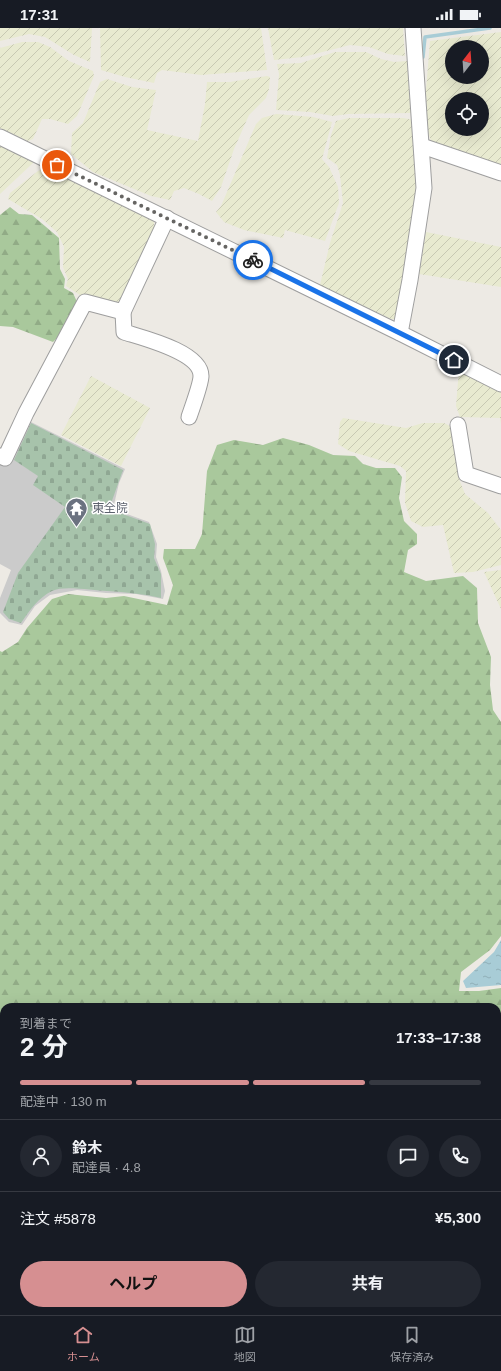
<!DOCTYPE html>
<html lang="ja">
<meta charset="utf-8">
<style>
:root{--surface:#171b24;--page:#242831;--text:#f1f3f6;--muted:#9ea1a6;--line:#363941;--accent:#d68f91}
body{margin:0;font-family:Helvetica,"Noto Sans JP",sans-serif;background:var(--page);color:var(--text);height:100vh;display:flex;flex-direction:column;font-size:15px;white-space:nowrap}
*{box-sizing:border-box;margin:0}
p{font-size:13px;color:var(--muted)}
.icon{flex:none;width:22px;height:22px;fill:none;stroke:currentColor;stroke-width:2;stroke-linecap:round;stroke-linejoin:round}
.map{position:relative;flex:1;overflow:hidden}
.details{position:absolute;left:0px;top:975px;width:501px;height:312px;display:flex;flex-direction:column;background:var(--surface);border-radius:12px 12px 0 0;box-shadow:0 4px 16px #0002}
.details>*{flex:none}
.needle{width:26px;rotate:17deg}
.tools{position:absolute;left:445px;top:12px;display:grid;gap:8px}
.tools a{display:grid;place-items:center;width:44px;height:44px;border-radius:50%;background:var(--surface);box-shadow:0 4px 16px #0002;font-size:20px}
.pin{position:absolute;display:grid;place-items:center;width:34px;height:34px;color:#fff;margin:-17px;border:2px solid #fff;border-radius:50%;box-shadow:0 1px 4px #0007}
.courier{position:absolute;display:grid;place-items:center;width:40px;height:40px;margin:-20px;border:3px solid #1a73e8;border-radius:50%;background:#fff;color:#222;box-shadow:0 1px 5px #0007}
.summary em{font-style:normal;font-weight:700}
.summary div{display:flex;flex-direction:column-reverse}
.summary{display:flex;align-items:center;justify-content:space-between;height:68px;padding:0 20px}
h1{font-size:26px;font-weight:700;line-height:30px}
.bar{display:grid;grid-template-columns:repeat(4,1fr);gap:6px 4px;align-content:center;height:48px;padding:0 20px}
.bar i{height:5px;border-radius:3px;background:var(--line)}
.bar .on{background:var(--accent)}
.bar p{grid-column:span 4}
.line{display:flex;align-items:center;gap:10px;padding:0 20px;border-top:1px solid var(--line)}
.line div{flex:1}
.round{display:grid;place-items:center;flex:none;width:42px;height:42px;border-radius:21px;background:var(--page)}
.action{display:flex;gap:8px;margin-top:auto;padding:8px 20px}
.action a{flex:1;height:46px;border-radius:24px;background:var(--accent);color:#111;font-size:16px;font-weight:700;line-height:46px;text-align:center}
.action a+a{background:var(--page);color:var(--text)}
.status{display:flex;justify-content:space-between;align-items:center;height:28px;padding:0 20px;background:var(--surface);direction:ltr}
.status svg{height:11px;fill:currentColor}
.dock{display:flex;justify-content:space-around;align-items:center;height:56px;border-top:1px solid var(--line);background:var(--surface);font-size:11px;color:var(--muted)}
.dock a{display:grid;justify-items:center;gap:2px}
.dock .on{color:var(--accent)}
.map>svg:first-child{display:block}
</style>
<div class="status"><b>17:31</b><svg viewBox="0 0 49 12"><path d="M0 12V9h3v3zM5 12V6h3v6zM10 12V3h3v9zM15 12V0h3v12zM26 1h20v11H26zM47 4h2v5h-2z"/></svg></div>
<div class="map">
<svg width="501" height="1287" viewBox="0 0 501 1287">
<defs>
<pattern id="farmland-furrows" width="10" height="10" patternUnits="userSpaceOnUse"><rect width="10" height="10" fill="#e8ead0"/><path d="M-1 1l2-2M0 10L10 0M9 11l2-2" fill="none" stroke="#c7c8b2"/></pattern>
<pattern id="forest-firs" width="22" height="20" patternUnits="userSpaceOnUse"><rect width="22" height="20" fill="#a9c89c"/><path d="M5 1l3.5 6h-7zM16 11l3.5 6h-7z" fill="#91ab86"/></pattern>
<pattern id="cemetery-stones" width="16" height="16" patternUnits="userSpaceOnUse"><rect width="16" height="16" fill="#a7c3ab"/><path d="M2 7V4a2 2 0 0 1 4 0v3zM10 15v-3a2 2 0 0 1 4 0v3z" fill="#8fa793"/></pattern>
<pattern id="water-ripples" width="26" height="14" patternUnits="userSpaceOnUse"><rect width="26" height="14" fill="#a8ccd6"/><path d="M2 4q2-2 4 0t4 0M15 11q2-2 4 0t4 0" fill="none" stroke="#90afb7"/></pattern>
</defs>
<rect width="100%" height="100%" fill="#edeae4"/>
<polygon fill="#cbcbcb" points="29,393 125,441 119,455 113,481 149,494 157,516 156,529 161,543 165,563 163,571 136,566 106,565 77,562 50,567 35,578 22,597 9,594 0,585 0,570 11,542 0,536 0,435 7,438"/>
<g fill="url(#farmland-furrows)" fill-rule="evenodd">
<polygon points="0,0 92,0 90,34 74,27 45,9 29,6 0,13"/>
<polygon points="100,0 261,0 267,42 201,47 162,42 157,45 154,55 125,49 101,42"/>
<polygon points="268,0 403,0 405,28 388,26 369,19 350,17 303,29 274,32"/>
<path d="M501 4V137L431 113 427 101 426 62 430 13ZM452 19H482V49H452ZM452 71H482V101H452Z"/>
<polygon points="22,14 38,14 50,19 69,33 93,43 94,48 77,88 68,96 50,91 42,91 33,111 28,113 0,100 0,20"/>
<polygon points="335,24 366,24 381,31 394,34 407,33 411,85 348,86 333,88 310,84 276,82 279,46 277,36 301,35"/>
<polygon points="267,48 270,49 269,61 266,70 249,87 234,121 221,159 212,173 199,166 184,160 174,163 170,172 151,168 93,144 71,126 72,105 83,95 100,54 107,51 132,59 156,62 147,102 198,113 205,76 207,54 230,54"/>
<polygon points="276,86 313,89 332,94 322,131 329,139 338,159 339,175 325,213 285,202 283,210 244,202 224,194 216,184 221,178 256,96 262,90"/>
<polygon points="349,90 403,90 414,92 417,141 414,187 398,291 391,291 320,257 330,215 343,175 340,147 337,137 327,130 331,107 336,93"/>
<polygon points="0,115 33,132 33,135 0,166"/>
<polygon points="44,140 152,191 154,194 154,199 119,274 83,269 66,258 68,251 63,239 64,219 57,204 42,191 8,171 10,165 38,143"/>
<polygon points="426,204 501,219 501,259 419,246"/>
<polygon points="459,341 501,362 501,396 500,390 460,389 456,378"/>
<polygon points="91,348 150,380 121,438 61,407"/>
<polygon points="343,390 406,400 423,395 444,395 454,400 459,451 465,466 488,485 501,502 501,537 473,544 454,545 443,497 423,499 411,493 405,475 406,443 400,438 349,423 338,416 340,394"/>
<polygon points="501,542 501,581 484,544"/>
</g>
<g fill="url(#forest-firs)" fill-rule="evenodd">
<polygon points="10,179 19,186 32,187 59,210 60,241 65,251 64,260 73,265 77,274 57,310 53,314 13,299 0,298 0,187"/>
<path d="M283 410 309 417 333 427 355 428 363 436 376 440H395L402 449 399 470 404 493 417 506V516L408 522 404 544 426 553 463 548 477 560 478 595 491 629 490 657 493 682 501 694V908L490 922 461 944 459 963H479L501 960V1287H0V623L2 624 18 614 27 600 52 571 68 566 106 570 124 568 167 577 173 557 163 530 164 521H195L202 506 207 443 217 417 234 412 263 417ZM4 979H497V1283H4Z"/>
</g>
<path fill="url(#cemetery-stones)" d="M31 395 123 442 109 481 150 496 155 516 154 530 161 546V570C143 566 126 564 107 563 93 563 65 557 52 563 38 570 30 582 21 595L9 591 3 584 18 545 65 479 33 457 38 448 14 432Z"/>
<polygon fill="url(#water-ripples)" points="501,912 501,957 466,960 463,953 494,924"/>
<g fill="none" stroke-linecap="round" stroke-linejoin="round">
<polyline stroke="#a8ccd6" stroke-width="3.5" points="423,29 425,9 490,0"/>
<defs>
<g id="minor">
<polyline points="0,109 400,305 501,356"/>
<polyline points="422,118 501,145"/>
<path d="M123 284 124 304C143 310 201 324 201 348 201 356 192 380 189 389"/>
<polyline points="400,305 410,252 424,160 413,0"/>
<polyline points="458,397 466,446 501,458"/>
<polyline points="0,428 5,430 26,385 85,274 123,284 167,190"/>
</g>
</defs>
<use href="#minor" stroke="#9e9e9e" stroke-width="17"/>
<use href="#minor" stroke="#fff" stroke-width="15"/>
</g>
<g fill="none" stroke-linecap="round" stroke-linejoin="round">
<polyline stroke="#666563" stroke-width="4" stroke-dasharray="0 7.2" points="57,137 253,232"/>
<polyline stroke="#1a73e8" stroke-width="5" points="253,232 454,332"/>
</g>
<defs>
<symbol id="temple-pin" viewBox="-11 -11 22 30"><path d="M0 17L-7.5 6A9.5 9.5 0 1 1 7.5 6Z" fill="#6b7280" stroke="#fff"/><path d="M0-6L5-2H3V0L6.5 2.5H4V6H1.5V3h-3V6H-4V2.5H-6.5L-3 0V-2H-5Z" fill="#fff"/></symbol>
</defs>
<g fill-rule="evenodd">
<use href="#temple-pin" x="64" y="468" width="25" height="34"/>
</g>
<g text-anchor="middle" dominant-baseline="central" stroke-width="3" stroke-linejoin="round" paint-order="stroke">
<g font-size="12" fill="#5b616d" stroke="#fff" text-anchor="start">
<text x="92" y="480">東全院</text>
</g>
</g>
</svg>
<div class="tools">
<a><svg class="needle" viewBox="-14 -14 28 28"><path d="M0-13l5 13h-10z" fill="#e53935"/><path d="M0 13l5-13h-10z" fill="#9ea1a6"/></svg></a>
<a><svg class="icon" aria-label="locate" viewBox="0 0 24 24"><circle cx="12" cy="12" r="6"/><path d="M12 2v4M12 18v4M2 12h4M18 12h4"/></svg></a>
</div>
<div class="pin" style="left:57px;top:137px;background:#ea580c"><svg class="icon" aria-label="bag" viewBox="0 0 24 24"><path d="M5 8h14l-1 12H6zM9 8a3 3 0 0 1 6 0"/></svg></div>
<div class="pin" style="left:454px;top:332px;background:#1f2937"><svg class="icon" aria-label="home" viewBox="0 0 24 24"><path d="M3 11l9-7 9 7M6 9v11h12V9"/></svg></div>
<div class="courier" style="left:253px;top:232px"><svg class="icon" aria-label="bike" viewBox="0 0 24 24"><circle cx="6" cy="16" r="4"/><circle cx="18" cy="16" r="4"/><path d="M6 16l4-8h5l3 8M10 8l3 8H6M13 5h3"/></svg></div>
<section class="details">
<div class="summary"><div><h1>2 分</h1><p>到着まで</p></div><em>17:33–17:38</em></div>
<div class="bar"><i class="on"></i><i class="on"></i><i class="on"></i><i></i><p>配達中 · 130 m</p></div>
<div class="line" style="height:72px"><a class="round"><svg class="icon" aria-label="person" viewBox="0 0 24 24"><circle cx="12" cy="8" r="4"/><path d="M4 21q1-7 8-7t8 7"/></svg></a><div><b>鈴木</b><p>配達員 · 4.8</p></div><a class="round"><svg class="icon" aria-label="chat" viewBox="0 0 24 24"><path d="M4 5h16v11H9l-5 4z"/></svg></a><a class="round"><svg class="icon" aria-label="phone" viewBox="0 0 24 24"><path d="M5 4h4l2 5-3 2q2 4 5 5l2-3 5 2v4C11 20 4 13 5 4z"/></svg></a></div>
<div class="line" style="height:52px"><div>注文 #5878</div><b>¥5,300</b></div>
<div class="action"><a>ヘルプ</a><a>共有</a></div>
</section>
</div>
<nav class="dock">
<a class="on"><svg class="icon" aria-label="home" viewBox="0 0 24 24"><path d="M3 11l9-7 9 7M6 9v11h12V9"/></svg>ホーム</a>
<a><svg class="icon" aria-label="map" viewBox="0 0 24 24"><path d="M3 6l6-2 6 2 6-2v14l-6 2-6-2-6 2zM9 4v14M15 6v14"/></svg>地図</a>
<a><svg class="icon" aria-label="saved" viewBox="0 0 24 24"><path d="M7 4h10v16l-5-4-5 4z"/></svg>保存済み</a>
</nav>
